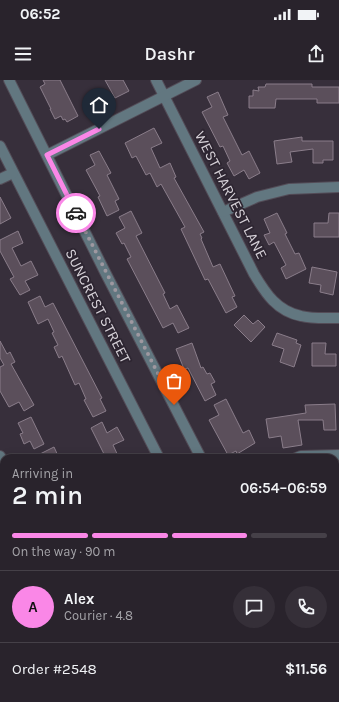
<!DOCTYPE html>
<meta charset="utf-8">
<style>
:root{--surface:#29232c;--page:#352f38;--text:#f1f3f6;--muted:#a5a4a9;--line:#454048;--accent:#fa87e7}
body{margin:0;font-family:Karla,sans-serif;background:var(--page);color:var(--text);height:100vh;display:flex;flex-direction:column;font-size:15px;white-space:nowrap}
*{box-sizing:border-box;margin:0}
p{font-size:13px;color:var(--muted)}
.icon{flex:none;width:22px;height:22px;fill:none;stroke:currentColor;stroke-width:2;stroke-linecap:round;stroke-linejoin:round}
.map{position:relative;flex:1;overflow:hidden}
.side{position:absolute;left:0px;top:374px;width:339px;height:248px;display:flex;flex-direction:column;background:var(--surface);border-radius:12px 12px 0 0;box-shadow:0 2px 10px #0003,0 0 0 1px var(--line)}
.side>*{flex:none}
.pin{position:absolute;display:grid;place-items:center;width:34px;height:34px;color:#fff;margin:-41px -17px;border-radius:50% 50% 50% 0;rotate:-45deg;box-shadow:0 0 4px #0007}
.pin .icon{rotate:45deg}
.courier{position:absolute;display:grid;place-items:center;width:40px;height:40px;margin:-20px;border:3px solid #fa87e7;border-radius:50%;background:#fff;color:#222;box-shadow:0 1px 5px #0007}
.overview em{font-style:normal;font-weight:600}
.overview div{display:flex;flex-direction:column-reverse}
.overview{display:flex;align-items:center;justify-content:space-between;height:68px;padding:0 12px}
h1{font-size:26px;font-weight:600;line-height:30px}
.bar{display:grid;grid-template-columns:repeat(4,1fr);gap:6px 4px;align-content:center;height:48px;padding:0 12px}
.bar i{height:5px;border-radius:3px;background:var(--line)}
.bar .current{background:var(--accent)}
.bar p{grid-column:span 4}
.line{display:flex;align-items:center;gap:10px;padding:0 12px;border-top:1px solid var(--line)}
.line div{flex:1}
.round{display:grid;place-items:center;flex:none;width:42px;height:42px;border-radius:21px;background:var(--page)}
.status{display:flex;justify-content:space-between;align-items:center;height:28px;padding:0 20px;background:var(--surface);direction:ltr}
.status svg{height:11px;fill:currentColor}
header{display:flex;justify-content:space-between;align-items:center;height:52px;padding:0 12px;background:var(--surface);font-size:18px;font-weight:600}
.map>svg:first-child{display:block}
</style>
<div class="status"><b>06:52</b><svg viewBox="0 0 49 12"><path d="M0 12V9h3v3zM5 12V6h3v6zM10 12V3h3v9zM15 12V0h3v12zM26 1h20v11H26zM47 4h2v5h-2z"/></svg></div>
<header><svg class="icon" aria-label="menu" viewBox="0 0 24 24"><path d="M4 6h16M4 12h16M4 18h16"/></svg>Dashr<svg class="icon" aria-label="share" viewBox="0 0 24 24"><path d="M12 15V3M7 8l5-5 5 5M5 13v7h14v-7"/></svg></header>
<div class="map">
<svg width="339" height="622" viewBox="0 0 339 622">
<rect width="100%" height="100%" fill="#372f3b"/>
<g fill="#5b4f5b" stroke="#8a7d8a">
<polygon points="43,0 60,0 78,36 67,42 65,39 63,40 61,36 55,39 50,29 51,29 40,7 45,4"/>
<polygon points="105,0 123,0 129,11 115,18"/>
<polygon points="266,4 312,4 312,7 339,7 339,23 317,23 317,19 276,19 275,28 249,28 249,16 253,16 253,10 259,11 258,7 265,7"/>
<polygon points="218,12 228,35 223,37 242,75 249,71 260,93 249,99 244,90 234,96 227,83 230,81 223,66 220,67 202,32 212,27 207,17"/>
<polygon points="154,48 162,63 151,68 160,88 170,83 176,97 174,98 204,152 200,154 202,158 201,159 213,187 220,184 235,216 232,217 237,227 226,233 208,199 205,200 181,149 185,147 161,104 157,107 150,93 146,95 136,76 132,78 125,63"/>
<polygon points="302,57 302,61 333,61 333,80 323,80 323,83 313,83 313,69 290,72 292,82 277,84 274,61"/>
<polygon points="99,71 111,93 107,95 119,119 115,121 119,130 107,136 98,117 100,116 86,90 95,85 90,75"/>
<polygon points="0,117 11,138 0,144"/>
<polygon points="131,131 142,153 136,156 165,213 163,214 170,229 177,225 189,248 178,253 173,243 163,248 127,179 131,177 124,163 122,164 116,153 125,148 119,137"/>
<polygon points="277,133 287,153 285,154 295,174 299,173 306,189 286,199 281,188 286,185 274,162 269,165 264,155 270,153 264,139"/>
<polygon points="329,133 339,133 339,157 314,157 314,143 328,143"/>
<polygon points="18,151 23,163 12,168 21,186 31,181 38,195 25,201 30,210 20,215 10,199 14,197 0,171 0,160"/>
<polygon points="312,187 337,192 333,215 320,212 321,205 309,203"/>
<polygon points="40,216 45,227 53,223 102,318 100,319 106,331 93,337 84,320 86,319 79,303 75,305 62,276 59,278 54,267 58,265 52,253 54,252 48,239 38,244 28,222"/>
<polygon points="244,235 253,244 258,240 265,247 251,262 234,245"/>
<polygon points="277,253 297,260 296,263 301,265 294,287 280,282 284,269 272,265"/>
<polygon points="0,261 7,274 10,272 15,282 11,284 34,325 24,331 19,322 9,327 0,311 0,287 4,285 0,278"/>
<polygon points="192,263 201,288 203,287 207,294 210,293 215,302 211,304 216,315 205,321 188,288 184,289 176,269"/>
<polygon points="312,263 326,263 325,274 336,274 336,286 312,286"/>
<polygon points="226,319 243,353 249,350 255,363 237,374 236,371 228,375 209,340 219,335 214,325"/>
<polygon points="335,324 336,350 324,350 323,340 298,340 302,365 283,368 281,356 269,358 266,339 306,333 305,325"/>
<polygon points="31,337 44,364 34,369 30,361 24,364 20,354 23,353 18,343"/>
<polygon points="102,342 107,353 117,347 124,360 113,365 119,378 106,378 91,348"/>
<polygon points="54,367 59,378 32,378"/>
</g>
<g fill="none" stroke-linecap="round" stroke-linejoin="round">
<defs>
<g id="minor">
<polyline points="9,0 105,192 201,378"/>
<path d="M156 0 254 194C266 214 277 231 301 236 313 239 327 238 339 238"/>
<polyline points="0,66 159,378"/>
<polyline points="47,75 196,0"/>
<polyline points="0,99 13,93"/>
<polyline points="223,132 257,117 289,109 339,107"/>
<polyline points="0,376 4,383"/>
<polyline points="296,378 301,376 339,375"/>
<polyline points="335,505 339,505"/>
<polyline points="0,522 4,520"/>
<polyline points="126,618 128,622"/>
<polyline points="282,618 284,622"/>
<polyline points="323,618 325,622"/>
</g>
</defs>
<use href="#minor" stroke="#534c57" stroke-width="12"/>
<use href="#minor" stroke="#627780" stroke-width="10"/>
</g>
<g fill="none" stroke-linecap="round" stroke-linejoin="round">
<polyline stroke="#9e98a0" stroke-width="4" stroke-dasharray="0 7.2" points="76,133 174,325"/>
<polyline stroke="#fa87e7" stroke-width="5" points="76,133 47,75 99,49"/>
</g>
<g text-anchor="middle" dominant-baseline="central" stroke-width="3.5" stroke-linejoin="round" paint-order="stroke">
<g font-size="15" fill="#d5d0d7" stroke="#2d2531">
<text transform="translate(231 115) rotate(63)">WEST HARVEST LANE</text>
<text transform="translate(98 226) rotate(63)">SUNCREST STREET</text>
</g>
</g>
</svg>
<div class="pin" style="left:174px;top:325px;background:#ea580c"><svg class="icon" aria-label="bag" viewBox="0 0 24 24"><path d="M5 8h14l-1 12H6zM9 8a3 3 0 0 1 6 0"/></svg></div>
<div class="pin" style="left:99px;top:49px;background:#1f2937"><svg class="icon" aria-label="home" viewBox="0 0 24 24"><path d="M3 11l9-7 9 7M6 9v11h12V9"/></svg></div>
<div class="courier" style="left:76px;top:133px"><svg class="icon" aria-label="car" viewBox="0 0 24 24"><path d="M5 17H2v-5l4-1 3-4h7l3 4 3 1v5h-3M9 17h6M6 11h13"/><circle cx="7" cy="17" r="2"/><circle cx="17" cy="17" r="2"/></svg></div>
<section class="side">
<div class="overview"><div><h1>2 min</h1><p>Arriving in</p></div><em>06:54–06:59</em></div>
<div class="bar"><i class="current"></i><i class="current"></i><i class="current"></i><i></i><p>On the way · 90 m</p></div>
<div class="line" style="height:72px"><b class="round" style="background:var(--accent);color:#111">A</b><div><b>Alex</b><p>Courier · 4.8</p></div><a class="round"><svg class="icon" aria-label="chat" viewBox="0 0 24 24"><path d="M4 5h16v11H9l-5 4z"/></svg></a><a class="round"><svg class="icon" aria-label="phone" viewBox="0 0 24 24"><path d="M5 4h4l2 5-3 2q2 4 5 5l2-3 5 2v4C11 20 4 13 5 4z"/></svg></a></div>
<div class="line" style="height:52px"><div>Order #2548</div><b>$11.56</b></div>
</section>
</div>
